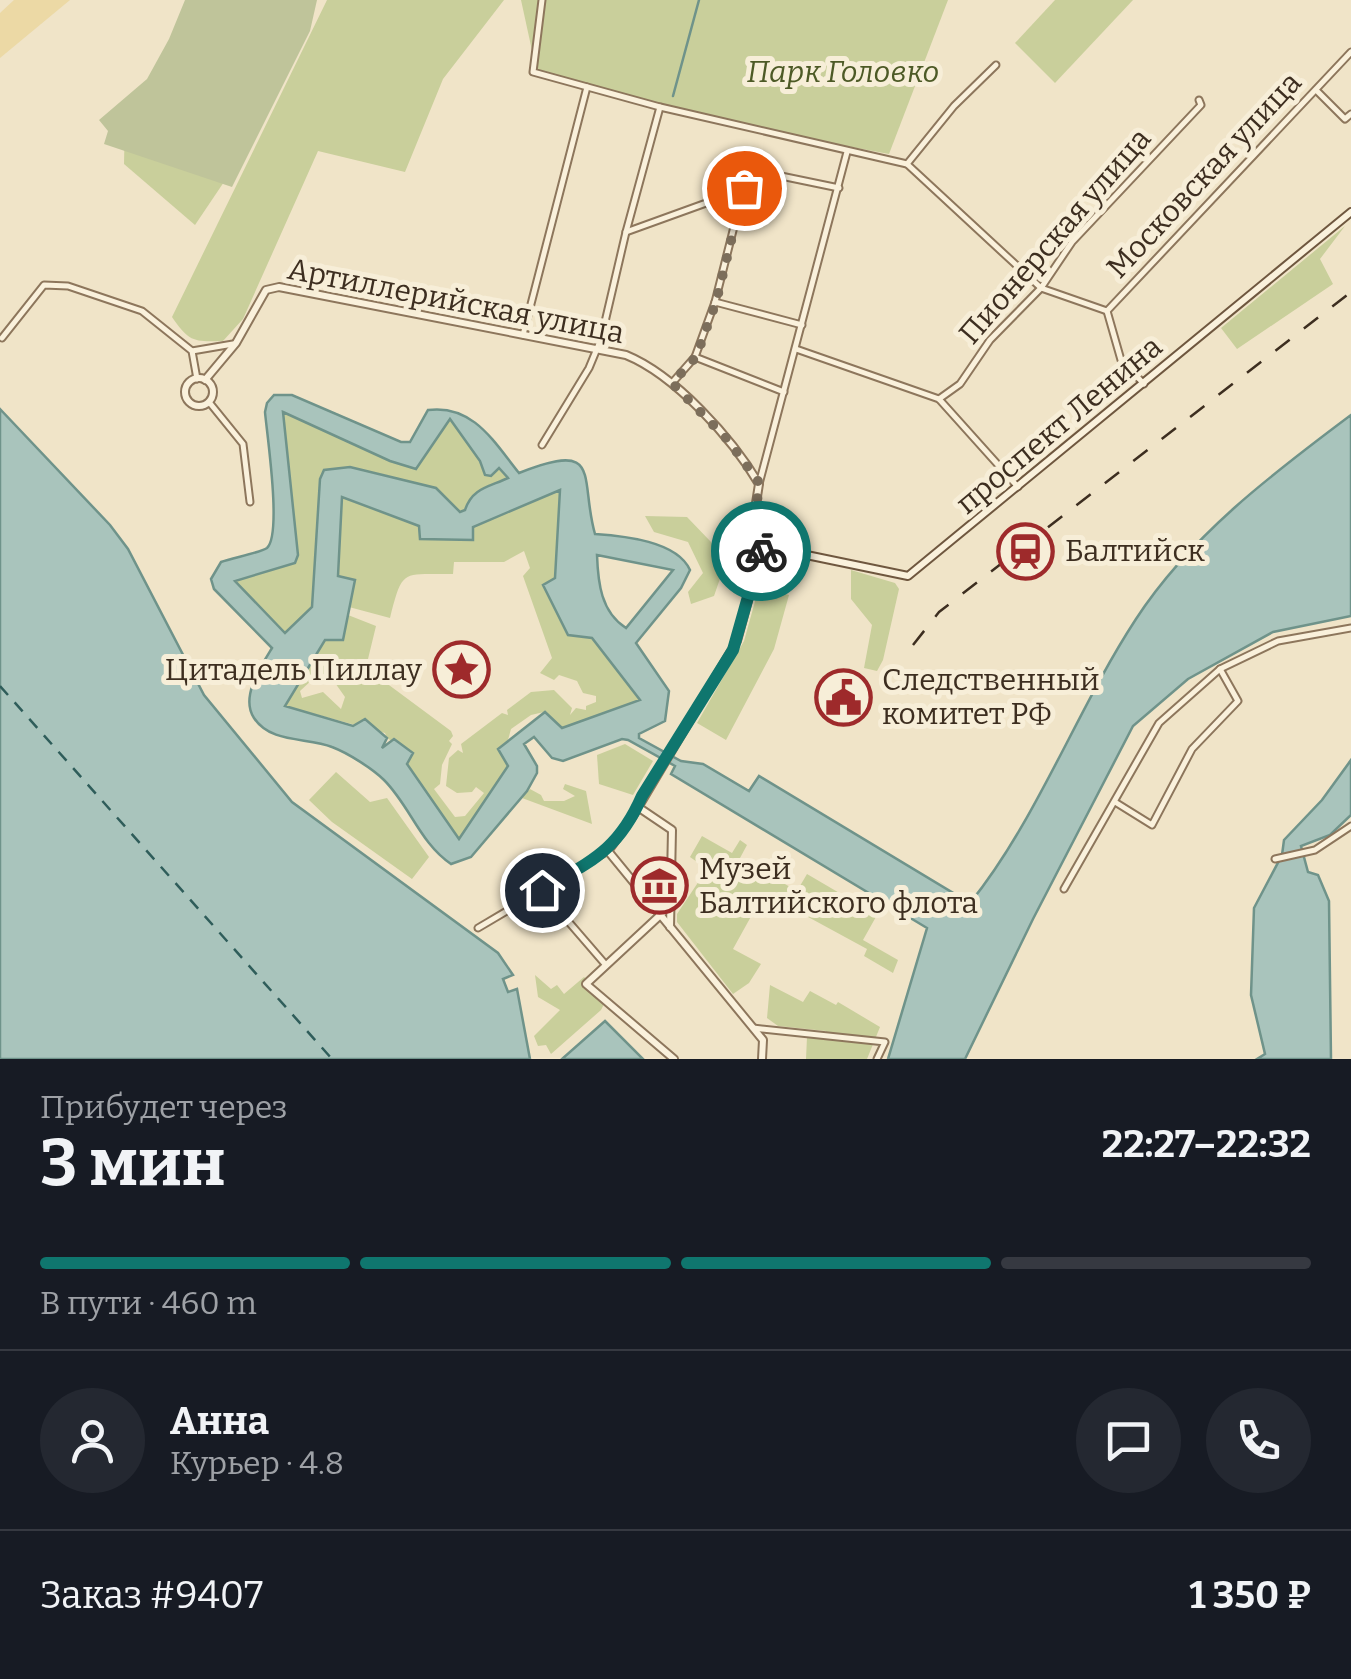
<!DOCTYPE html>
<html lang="ru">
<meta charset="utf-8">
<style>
:root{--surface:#171b24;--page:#242831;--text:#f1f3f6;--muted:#9ea1a6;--line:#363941;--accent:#0f766e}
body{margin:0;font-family:Bitter,serif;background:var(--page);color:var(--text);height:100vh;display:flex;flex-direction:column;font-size:38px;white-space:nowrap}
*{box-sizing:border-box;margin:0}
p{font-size:32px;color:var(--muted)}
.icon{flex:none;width:55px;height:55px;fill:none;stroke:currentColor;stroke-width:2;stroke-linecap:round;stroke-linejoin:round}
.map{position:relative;height:1059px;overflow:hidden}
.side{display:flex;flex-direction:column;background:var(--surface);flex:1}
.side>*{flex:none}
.pin{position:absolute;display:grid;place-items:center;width:85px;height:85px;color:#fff;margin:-42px;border:5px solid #fff;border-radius:50%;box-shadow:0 2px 10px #0007}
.courier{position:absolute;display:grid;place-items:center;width:100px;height:100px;margin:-50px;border:8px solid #0f766e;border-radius:50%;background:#fff;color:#222;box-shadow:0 2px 12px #0007}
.head em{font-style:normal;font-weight:700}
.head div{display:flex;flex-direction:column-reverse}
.head{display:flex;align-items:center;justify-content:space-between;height:170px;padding:0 40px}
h1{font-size:65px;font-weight:700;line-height:75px}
.bar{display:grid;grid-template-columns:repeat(4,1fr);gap:15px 10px;align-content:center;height:120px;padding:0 40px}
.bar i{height:12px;border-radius:8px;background:var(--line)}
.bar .on{background:var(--accent)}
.bar p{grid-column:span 4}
.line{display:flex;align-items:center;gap:25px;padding:0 40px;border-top:2px solid var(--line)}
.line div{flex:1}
.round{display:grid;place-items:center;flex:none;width:105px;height:105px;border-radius:52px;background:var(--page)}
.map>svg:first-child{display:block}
</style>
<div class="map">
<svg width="1351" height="1059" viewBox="0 0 1351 1059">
<rect width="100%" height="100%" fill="#f0e4c8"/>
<g fill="#c9cf9b">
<path d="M327 0H504L443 79 405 172 318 151 243 319 223 341C194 342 189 342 172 317Z"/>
<polygon points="521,0 948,0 889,154 740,126 536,69"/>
<polygon points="1055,0 1133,0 1055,83 1015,43"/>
<polygon points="125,116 228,176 195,225 124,164"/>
<polygon points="1345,226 1320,259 1333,284 1237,349 1221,328"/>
<polygon points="283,411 390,461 450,419 480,461 486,475 498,468 508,479 460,512 404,481 386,475 324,470 320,479 312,607 286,634 234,581 295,563 298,555"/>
<path d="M560 490 555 578 544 586 592 638 640 701 561 728 544 712 531 715 511 729 508 740 498 749 509 765 459 840 407 764 412 754 387 738 385 733 285 706 325 639 343 638 348 615 376 626 368 659 314 678 300 691 302 698 323 692 341 709 345 697 333 680 349 671 366 668 451 731 453 736 449 741 452 744 442 765 440 784 434 789 455 817 465 816 484 793 476 787 472 792 457 793 446 786 449 758 458 750 463 753 461 744 502 713 508 715 507 710 531 692 554 690 572 708 570 715 576 708 586 710V706L596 702V696L583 693 577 681 559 675 554 680 540 673 552 658 523 576 530 568 524 551 504 562H454L453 574C402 575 403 567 390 618L349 607 354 580 338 577 342 497 420 526 473 540 472 527Z"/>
<polygon points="645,516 687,517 711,542 724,567 714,596 691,604 688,592 703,573 688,542 654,532"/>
<polygon points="851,570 895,583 899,589 883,660 877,671 864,668 872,625 851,599"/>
<polygon points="759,587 789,595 774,649 726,740 697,723 744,641"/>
<polygon points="625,744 653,761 633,795 599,784 597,755"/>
<polygon points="336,772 370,802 387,798 429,857 412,879 332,822 309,800"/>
<polygon points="565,784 586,791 592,824 522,798 530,789 541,795 544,801 564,801 575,796 563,789"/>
<polygon points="702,836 732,853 740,840 747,845 740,858 797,891 807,874 877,915 863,940 898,960 893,973 864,956 867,949 764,893 733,949 761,964 749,983 733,994 677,922 677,914 707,869 690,857"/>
<polygon points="535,975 551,989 557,985 564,994 584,977 607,998 601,1010 551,1054 546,1045 538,1046 534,1036 560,1010 538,997"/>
<polygon points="770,985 803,1002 810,991 836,1005 838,1002 880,1027 867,1059 806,1059 807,1037 825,1039 826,1031 778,1026 767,1018"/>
</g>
<polygon fill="#ecd9a5" points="14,0 70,0 0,58 0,13"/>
<polygon fill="#bfc49a" points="185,0 317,0 310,31 232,187 104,144 108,131 99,120 147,79 169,39"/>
<g fill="#a9c4bc" stroke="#6f938a" stroke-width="2.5" fill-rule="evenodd">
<path d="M274 395H292L401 442H410L428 410C473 404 494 442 519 473 604 439 579 478 595 534 624 536 677 541 690 570L681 588 636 643 669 691 665 721 639 734V738L681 761 703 764 749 791 759 776 970 903C1037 820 1077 709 1136 619 1190 536 1272 474 1351 415V616L1273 632 1188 679 1133 726 1033 919 965 1059H888L927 928 671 774 675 766 628 740 622 739 563 761 552 758 534 737 524 744 537 766V773L527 791 471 857 451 864C420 843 410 806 384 780 373 769 348 753 332 747 308 737 271 744 254 718 240 697 261 666 272 648L214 589 211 579 221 562C231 558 260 553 267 548 282 534 267 435 265 412L267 403ZM283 412 390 461 416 469 450 419 480 461 485 475 491 476 499 468 508 478C489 487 472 488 465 510L460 512 436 488 350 467 324 470 320 479 312 607 285 633 235 581 295 563 298 555ZM560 490 555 578 543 585 568 635 592 638 640 700 562 728 545 712 498 749 508 766 459 839 407 764 413 753 394 739 382 748 387 738 365 719 353 726 285 706 325 640H343L355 580 338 576 342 497 419 526 420 539 473 540V527ZM597 555 673 570 626 628C601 612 598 583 597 555Z"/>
<polygon points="0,409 110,525 128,549 204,695 292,802 498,953 513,975 503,979 508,992 517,989 530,1059 0,1059"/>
<polygon points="1351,760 1351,815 1330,835 1301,846 1308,872 1318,875 1329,901 1331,1059 1257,1059 1265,1054 1251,995 1254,908 1282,855 1284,840 1322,800"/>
<polygon points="605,1021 643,1059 562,1059"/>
</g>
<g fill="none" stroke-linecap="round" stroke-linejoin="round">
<polyline stroke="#6f938a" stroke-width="2.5" points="673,96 699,0"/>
<polyline stroke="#2f5d5a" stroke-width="2.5" stroke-dasharray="12 10" stroke-linecap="butt" points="0,686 332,1059"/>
<defs>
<g id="minor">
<polyline points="542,0 533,72 660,107 907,164 1041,288 1107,311"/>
<polyline points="1316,90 1345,119 1351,114"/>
<polyline points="907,164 954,106 996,65"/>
<polyline points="626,232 781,176 839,188"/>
<polyline points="715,302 802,325"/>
<polyline points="523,335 587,87"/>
<polyline points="2,338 44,285 68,286 142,311 192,351 197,379"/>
<polyline points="796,349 939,399 1018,487"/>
<polyline points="192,351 233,344"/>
<polyline points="695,357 784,392"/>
<polyline points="672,383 695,357 715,302 744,187"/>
<polyline points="1144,384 1121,360 1107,311 1351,52"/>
<polyline points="939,399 960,384 990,340 1041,288 1072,242 1201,105 1199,100"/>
<polyline points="209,402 243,444 250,502"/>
<polyline points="542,445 589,368 601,339 626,232 660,107"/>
<polyline points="759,484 847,152"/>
<polyline points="1115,802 1152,825 1192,749 1238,701 1220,669"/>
<polyline points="1275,859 1315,850 1351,826"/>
<polyline points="1064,889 1159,723 1220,669 1278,641 1351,628"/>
<polyline points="542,891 605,964"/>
<polyline points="478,928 608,851"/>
<polyline points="753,1028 885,1042 877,1059"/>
</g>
<g id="tertiary">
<circle cx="199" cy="392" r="14"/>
<path d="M205 380 236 343 266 290 279 287 626 355C675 375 732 438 759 484L753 522 763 546 737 641 633 816 608 851 763 1040 762 1059"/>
<polyline points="638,807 672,830 670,927"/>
<polyline points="670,906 586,984 674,1059"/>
</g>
<polyline id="secondary" points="763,546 908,576 1351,212"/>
</defs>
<use href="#minor" stroke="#8d765c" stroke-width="9"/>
<use href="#tertiary" stroke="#8d765c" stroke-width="10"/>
<use href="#secondary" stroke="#6f573f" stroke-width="10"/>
<use href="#minor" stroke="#faf1dc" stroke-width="5"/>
<use href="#tertiary" stroke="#faf1dc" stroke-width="6"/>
<use href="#secondary" stroke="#faf1dc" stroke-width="6"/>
<polyline stroke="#3d2e20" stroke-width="2.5" stroke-dasharray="18 18" stroke-linecap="butt" points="913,645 939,612 1351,292"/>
</g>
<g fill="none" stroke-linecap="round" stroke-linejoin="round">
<polyline stroke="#7c6e5b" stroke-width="10" stroke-dasharray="0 18" points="744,188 716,302 696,357 672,383 728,440 760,484 753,522 763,546 761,551"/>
<path stroke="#0f766e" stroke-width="12" d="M542 890C591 861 618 851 642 796L733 650 761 551"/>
</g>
<defs>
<symbol id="station-ring" viewBox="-11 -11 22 22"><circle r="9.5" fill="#f7eed8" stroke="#9e2a2b" stroke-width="1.5"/><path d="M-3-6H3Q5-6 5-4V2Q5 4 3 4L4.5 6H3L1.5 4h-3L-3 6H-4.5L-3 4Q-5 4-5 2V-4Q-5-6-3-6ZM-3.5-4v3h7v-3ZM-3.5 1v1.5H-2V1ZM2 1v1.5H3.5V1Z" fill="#9e2a2b"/></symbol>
<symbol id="sight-ring" viewBox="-11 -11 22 22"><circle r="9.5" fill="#f7eed8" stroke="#9e2a2b" stroke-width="1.5"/><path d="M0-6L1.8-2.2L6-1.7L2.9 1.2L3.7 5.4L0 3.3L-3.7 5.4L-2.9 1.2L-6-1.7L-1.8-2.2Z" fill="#9e2a2b"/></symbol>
<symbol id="civic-ring" viewBox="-11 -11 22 22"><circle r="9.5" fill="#f7eed8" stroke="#9e2a2b" stroke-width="1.5"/><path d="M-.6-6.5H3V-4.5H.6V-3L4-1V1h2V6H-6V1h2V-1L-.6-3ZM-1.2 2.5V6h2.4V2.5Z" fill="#9e2a2b"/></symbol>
<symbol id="museum-ring" viewBox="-11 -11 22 22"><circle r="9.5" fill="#f7eed8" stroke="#9e2a2b" stroke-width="1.5"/><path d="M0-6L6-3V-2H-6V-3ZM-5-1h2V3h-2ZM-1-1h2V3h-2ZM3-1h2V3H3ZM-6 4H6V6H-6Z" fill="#9e2a2b"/></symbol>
</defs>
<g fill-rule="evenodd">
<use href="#station-ring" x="994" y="520" width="63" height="63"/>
<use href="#sight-ring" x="430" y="638" width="63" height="63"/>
<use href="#civic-ring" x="812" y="666" width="63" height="63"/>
<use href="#museum-ring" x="628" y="854" width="63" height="63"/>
</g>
<g text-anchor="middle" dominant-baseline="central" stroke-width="10" stroke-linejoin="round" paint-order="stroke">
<g font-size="30" font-style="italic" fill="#4d5a26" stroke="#f7eed8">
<text x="843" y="72">Парк Головко</text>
</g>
<g font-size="30" fill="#3d2e20" stroke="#f7eed8">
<text transform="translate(1204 175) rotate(-47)">Московская улица</text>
<text transform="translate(1055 236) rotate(-49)">Пионерская улица</text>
<text transform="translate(456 301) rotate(11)">Артиллерийская улица</text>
<text transform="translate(1059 425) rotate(-40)">проспект Ленина</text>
</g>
<g font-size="30" fill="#3d2e20" stroke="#f7eed8" text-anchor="start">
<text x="1065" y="551">Балтийск</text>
<text x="422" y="670" text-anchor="end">Цитадель Пиллау</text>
<text x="882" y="680">Следственный<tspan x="882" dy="34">комитет РФ</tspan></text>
<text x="699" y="869">Музей<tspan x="699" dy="34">Балтийского флота</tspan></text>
</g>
</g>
</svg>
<div class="pin" style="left:744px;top:188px;background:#ea580c"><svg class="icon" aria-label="bag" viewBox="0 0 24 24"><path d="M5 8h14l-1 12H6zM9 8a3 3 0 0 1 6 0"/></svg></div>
<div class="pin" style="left:542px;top:890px;background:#1f2937"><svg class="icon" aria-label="home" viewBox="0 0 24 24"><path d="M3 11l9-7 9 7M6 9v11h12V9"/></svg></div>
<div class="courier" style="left:761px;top:551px"><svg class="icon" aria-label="bike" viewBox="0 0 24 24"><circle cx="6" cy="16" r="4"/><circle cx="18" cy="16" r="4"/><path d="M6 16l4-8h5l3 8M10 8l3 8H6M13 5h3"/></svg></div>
</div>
<section class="side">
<div class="head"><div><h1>3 мин</h1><p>Прибудет через</p></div><em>22:27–22:32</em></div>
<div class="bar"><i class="on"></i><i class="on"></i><i class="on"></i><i></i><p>В пути · 460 m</p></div>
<div class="line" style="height:180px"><a class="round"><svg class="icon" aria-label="person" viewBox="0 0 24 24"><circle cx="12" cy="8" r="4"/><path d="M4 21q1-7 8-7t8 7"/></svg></a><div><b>Анна</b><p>Курьер · 4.8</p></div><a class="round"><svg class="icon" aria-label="chat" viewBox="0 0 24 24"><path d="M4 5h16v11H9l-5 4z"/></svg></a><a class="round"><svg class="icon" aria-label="phone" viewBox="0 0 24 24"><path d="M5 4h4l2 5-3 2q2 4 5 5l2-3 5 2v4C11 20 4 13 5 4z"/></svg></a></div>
<div class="line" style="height:130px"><div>Заказ #9407</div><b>1 350 ₽</b></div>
</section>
